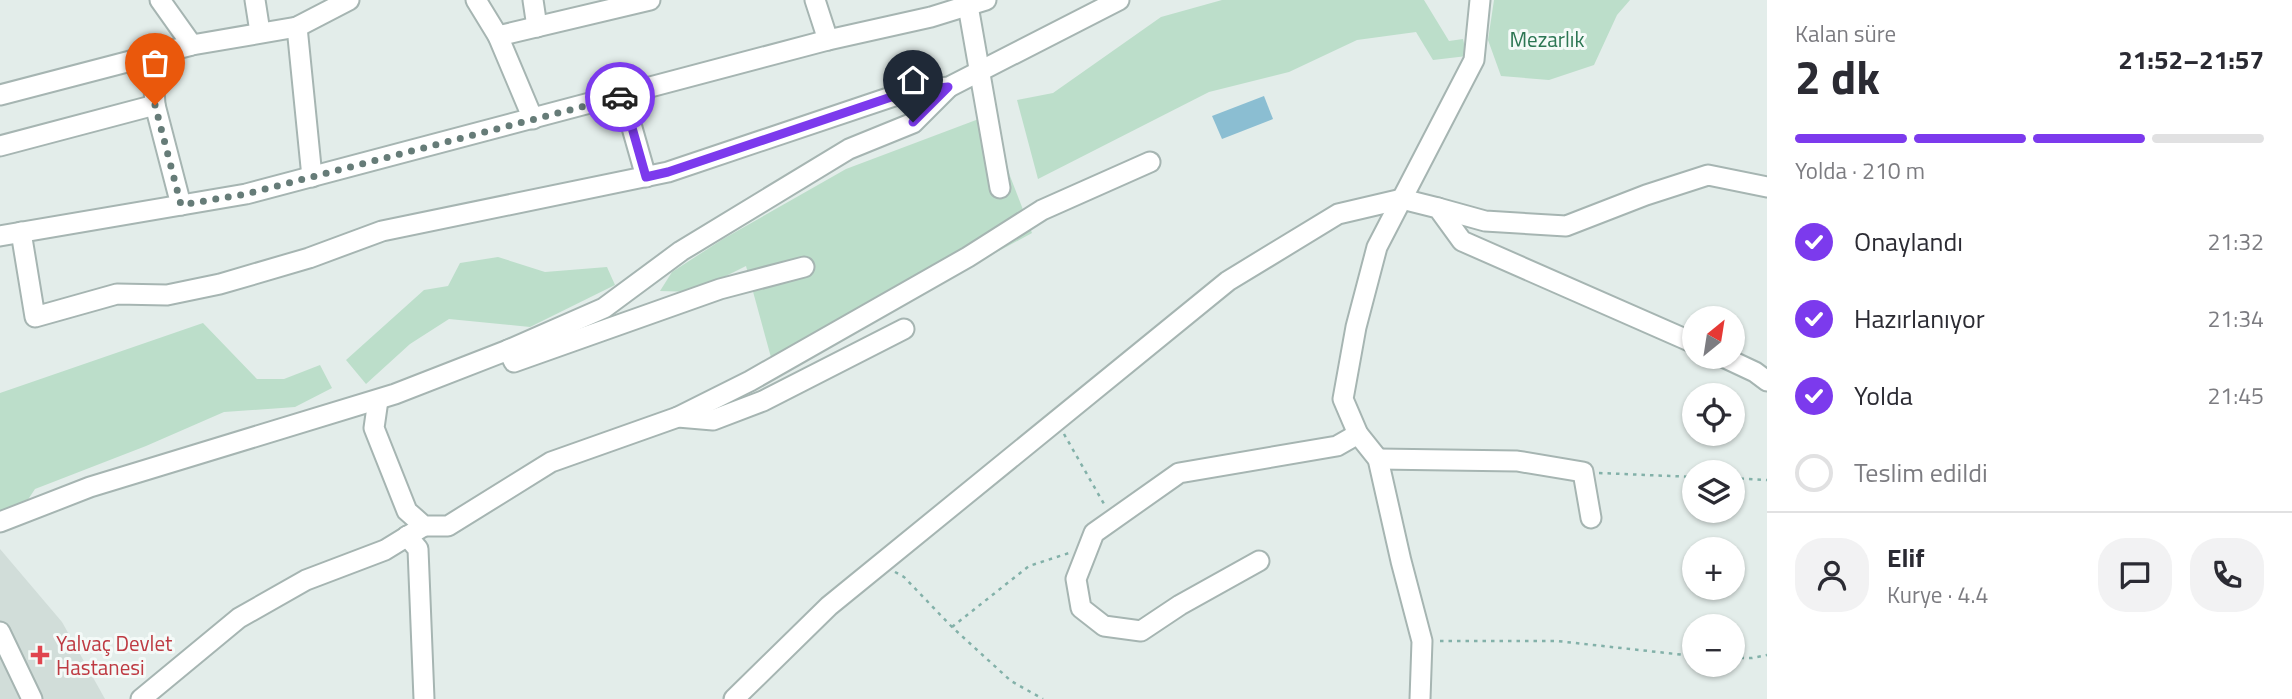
<!DOCTYPE html>
<html lang="tr">
<meta charset="utf-8">
<style>
:root{--surface:#fff;--page:#f2f2f3;--text:#2b2b33;--muted:#7c7c81;--line:#e1e1e2;--accent:#7c3aed}
body{margin:0;font-family:"Titillium Web",sans-serif;background:var(--page);color:var(--text);height:100vh;display:flex;flex-direction:column;font-size:26px;white-space:nowrap}
*{box-sizing:border-box;margin:0}
p{font-size:23px;color:var(--muted)}
.icon{flex:none;width:38px;height:38px;fill:none;stroke:currentColor;stroke-width:2;stroke-linecap:round;stroke-linejoin:round}
.map{position:relative;flex:1;overflow:hidden}
.panel{display:flex;flex-direction:column;background:var(--surface);width:525px}
.panel>*{flex:none}
.needle{width:46px;rotate:30deg}
.controls{position:absolute;left:1682px;top:306px;display:grid;gap:14px}
.controls a{display:grid;place-items:center;width:63px;height:63px;border-radius:50%;background:var(--surface);box-shadow:0 2px 5px #0004;font-size:35px}
.pin{position:absolute;display:grid;place-items:center;width:60px;height:60px;color:#fff;margin:-72px -30px;border-radius:50% 50% 50% 0;rotate:-45deg;box-shadow:0 0 7px #0007}
.pin .icon{rotate:45deg}
.courier{position:absolute;display:grid;place-items:center;width:70px;height:70px;margin:-35px;border:5px solid #7c3aed;border-radius:50%;background:#fff;color:#222;box-shadow:0 2px 9px #0007}
.summary em{font-style:normal;font-weight:700}
.summary div{display:flex;flex-direction:column-reverse}
.summary{display:flex;align-items:center;justify-content:space-between;height:119px;padding:0 28px}
h1{font-size:46px;font-weight:700;line-height:52px}
.bar{display:grid;grid-template-columns:repeat(4,1fr);gap:10px 7px;align-content:center;height:84px;padding:0 28px}
.bar i{height:9px;border-radius:5px;background:var(--line)}
.bar .active{background:var(--accent)}
.bar p{grid-column:span 4}
.line{display:flex;align-items:center;gap:18px;padding:0 28px;border-top:2px solid var(--line)}
.line div{flex:1}
.round{display:grid;place-items:center;flex:none;width:74px;height:74px;border-radius:28px;background:var(--page)}
ol{padding:0 28px;list-style:none}
li{display:flex;align-items:center;gap:21px;height:77px}
li p{margin-inline-start:auto}
li .icon{padding:7px;border-radius:50%;background:var(--accent);color:#fff;stroke-width:4}
li:last-child{color:var(--muted)}
li i{width:38px;height:38px;border:4px solid var(--line);border-radius:50%}
main{display:flex;flex:1;min-height:0}
.map>svg:first-child{display:block}
</style>
<main>
<div class="map">
<svg width="1767" height="699" viewBox="0 0 1767 699">
<rect width="100%" height="100%" fill="#e3edea"/>
<polygon fill="#d1ddd9" points="0,549 62,622 105,699 0,699"/>
<g fill="#bcdeca">
<polygon points="1222,0 1424,0 1449,41 1463,39 1467,56 1433,60 1416,32 1357,40 1289,72 1209,92 1038,179 1017,100 1053,93 1161,17"/>
<polygon points="1494,0 1630,0 1617,15 1594,65 1549,80 1501,76 1488,40"/>
<polygon points="992,114 1010,176 1032,233 775,372 746,266 694,292 660,291 672,272 723,239 846,169"/>
<polygon points="498,257 545,272 607,267 615,285 530,327 449,319 410,344 366,384 346,360 424,290 448,286 460,263"/>
<polygon points="203,323 257,379 284,379 320,365 332,388 295,407 224,412 146,446 35,489 23,507 0,516 0,393"/>
</g>
<polygon fill="#8bbed2" points="1264,96 1273,119 1222,139 1212,116"/>
<g fill="none" stroke-linecap="round" stroke-linejoin="round">
<defs>
<g id="minor">
<polyline points="160,0 192,45"/>
<polyline points="255,0 260,32"/>
<polyline points="476,0 498,36 533,119"/>
<polyline points="533,0 537,27"/>
<polyline points="815,0 828,40"/>
<polyline points="967,0 1000,188"/>
<polyline points="297,27 312,177"/>
<polyline points="498,36 650,0"/>
<polyline points="152,55 155,105 181,205"/>
<polyline points="0,95 192,45 297,27 349,0"/>
<polyline points="623,96 646,177"/>
<polyline points="0,146 155,105"/>
<polyline points="1438,208 1485,221 1566,226 1646,195 1708,175 1767,187"/>
<polyline points="21,232 35,317 117,294 167,295 220,284 309,258 382,231 668,172 909,91 949,87 1119,0"/>
<polyline points="0,236 246,194 828,40 931,17 986,0"/>
<polyline points="508,350 514,362 720,289 804,267"/>
<polyline points="1723,357 1755,372 1767,381"/>
<polyline points="378,400 374,428 407,511 424,526 448,526 551,462 678,417 713,420 763,401 904,329"/>
<polyline points="678,417 750,381 968,257 1042,210 1150,162"/>
<polyline points="1378,459 1517,461 1583,472 1591,518"/>
<polyline points="0,522 90,487 395,394 508,350 604,308 681,251 849,149 913,123 949,87"/>
<polyline points="407,536 418,549 424,699"/>
<polyline points="1259,561 1180,605 1141,631 1104,626 1081,608 1076,579 1094,533 1179,473 1337,446 1358,434"/>
<polyline points="0,632 32,699"/>
<polyline points="141,699 239,618 306,580 385,550 424,526"/>
<polyline points="734,699 829,606 1228,281 1338,214 1402,199 1438,208 1462,241 1694,343"/>
<polyline points="1420,699 1422,641 1401,561 1378,459 1358,434 1343,399 1356,327 1377,247 1474,60 1480,0"/>
</g>
</defs>
<use href="#minor" stroke="#a6b5b2" stroke-width="23"/>
<g stroke="#83b1a9" stroke-width="2.5" stroke-dasharray="3.5 5" stroke-linecap="butt">
<polyline points="1064,434 1104,504"/>
<polyline points="1599,473 1694,477"/>
<polyline points="1732,478 1767,480"/>
<polyline points="895,572 904,577 952,627 1011,681 1043,699"/>
<polyline points="952,627 1029,566 1069,553"/>
<polyline points="1440,641 1557,641 1694,656"/>
<polyline points="1732,658 1752,658 1767,655"/>
</g>
<use href="#minor" stroke="#fff" stroke-width="19"/>
</g>
<g fill="none" stroke-linecap="round" stroke-linejoin="round">
<polyline stroke="#667c78" stroke-width="7" stroke-dasharray="0 12.6" points="155,105 181,205 246,194 620,97"/>
<polyline stroke="#7c3aed" stroke-width="9" points="620,97 623,96 646,177 668,172 909,91 948,87 913,122"/>
</g>
<path fill="#e0444e" stroke="#f4faf8" stroke-width="2.5" d="M36.5 644.5h7v7h7v7h-7v7h-7v-7h-7v-7h7z"/>
<g text-anchor="middle" dominant-baseline="central" stroke-width="6" stroke-linejoin="round" paint-order="stroke">
<g font-size="21" fill="#2c7653" stroke="#f4faf8">
<text x="1547" y="39">Mezarlık</text>
</g>
<g font-size="21" fill="#be3a42" stroke="#f4faf8" text-anchor="start">
<text x="56" y="643">Yalvaç Devlet<tspan x="56" dy="24">Hastanesi</tspan></text>
</g>
</g>
</svg>
<div class="controls">
<a><svg class="needle" viewBox="-14 -14 28 28"><path d="M0-13l5 13h-10z" fill="#e53935"/><path d="M0 13l5-13h-10z" fill="#7c7c81"/></svg></a>
<a><svg class="icon" aria-label="locate" viewBox="0 0 24 24"><circle cx="12" cy="12" r="6"/><path d="M12 2v4M12 18v4M2 12h4M18 12h4"/></svg></a>
<a><svg class="icon" aria-label="layers" viewBox="0 0 24 24"><path d="M12 4l9 5-9 5-9-5zM3 14l9 5 9-5"/></svg></a>
<a>+</a>
<a>−</a>
</div>
<div class="pin" style="left:155px;top:105px;background:#ea580c"><svg class="icon" aria-label="bag" viewBox="0 0 24 24"><path d="M5 8h14l-1 12H6zM9 8a3 3 0 0 1 6 0"/></svg></div>
<div class="pin" style="left:913px;top:122px;background:#1f2937"><svg class="icon" aria-label="home" viewBox="0 0 24 24"><path d="M3 11l9-7 9 7M6 9v11h12V9"/></svg></div>
<div class="courier" style="left:620px;top:97px"><svg class="icon" aria-label="car" viewBox="0 0 24 24"><path d="M5 17H2v-5l4-1 3-4h7l3 4 3 1v5h-3M9 17h6M6 11h13"/><circle cx="7" cy="17" r="2"/><circle cx="17" cy="17" r="2"/></svg></div>
</div>
<section class="panel">
<div class="summary"><div><h1>2 dk</h1><p>Kalan süre</p></div><em>21:52–21:57</em></div>
<div class="bar"><i class="active"></i><i class="active"></i><i class="active"></i><i></i><p>Yolda · 210 m</p></div>
<ol>
<li><svg class="icon" aria-label="check" viewBox="0 0 24 24"><path d="M5 12l5 5 9-10"/></svg>Onaylandı<p>21:32</p></li>
<li><svg class="icon" aria-label="check" viewBox="0 0 24 24"><path d="M5 12l5 5 9-10"/></svg>Hazırlanıyor<p>21:34</p></li>
<li><svg class="icon" aria-label="check" viewBox="0 0 24 24"><path d="M5 12l5 5 9-10"/></svg>Yolda<p>21:45</p></li>
<li><i></i>Teslim edildi</li>
</ol>
<div class="line" style="height:126px"><a class="round"><svg class="icon" aria-label="person" viewBox="0 0 24 24"><circle cx="12" cy="8" r="4"/><path d="M4 21q1-7 8-7t8 7"/></svg></a><div><b>Elif</b><p>Kurye · 4.4</p></div><a class="round"><svg class="icon" aria-label="chat" viewBox="0 0 24 24"><path d="M4 5h16v11H9l-5 4z"/></svg></a><a class="round"><svg class="icon" aria-label="phone" viewBox="0 0 24 24"><path d="M5 4h4l2 5-3 2q2 4 5 5l2-3 5 2v4C11 20 4 13 5 4z"/></svg></a></div>
</section>
</main>
